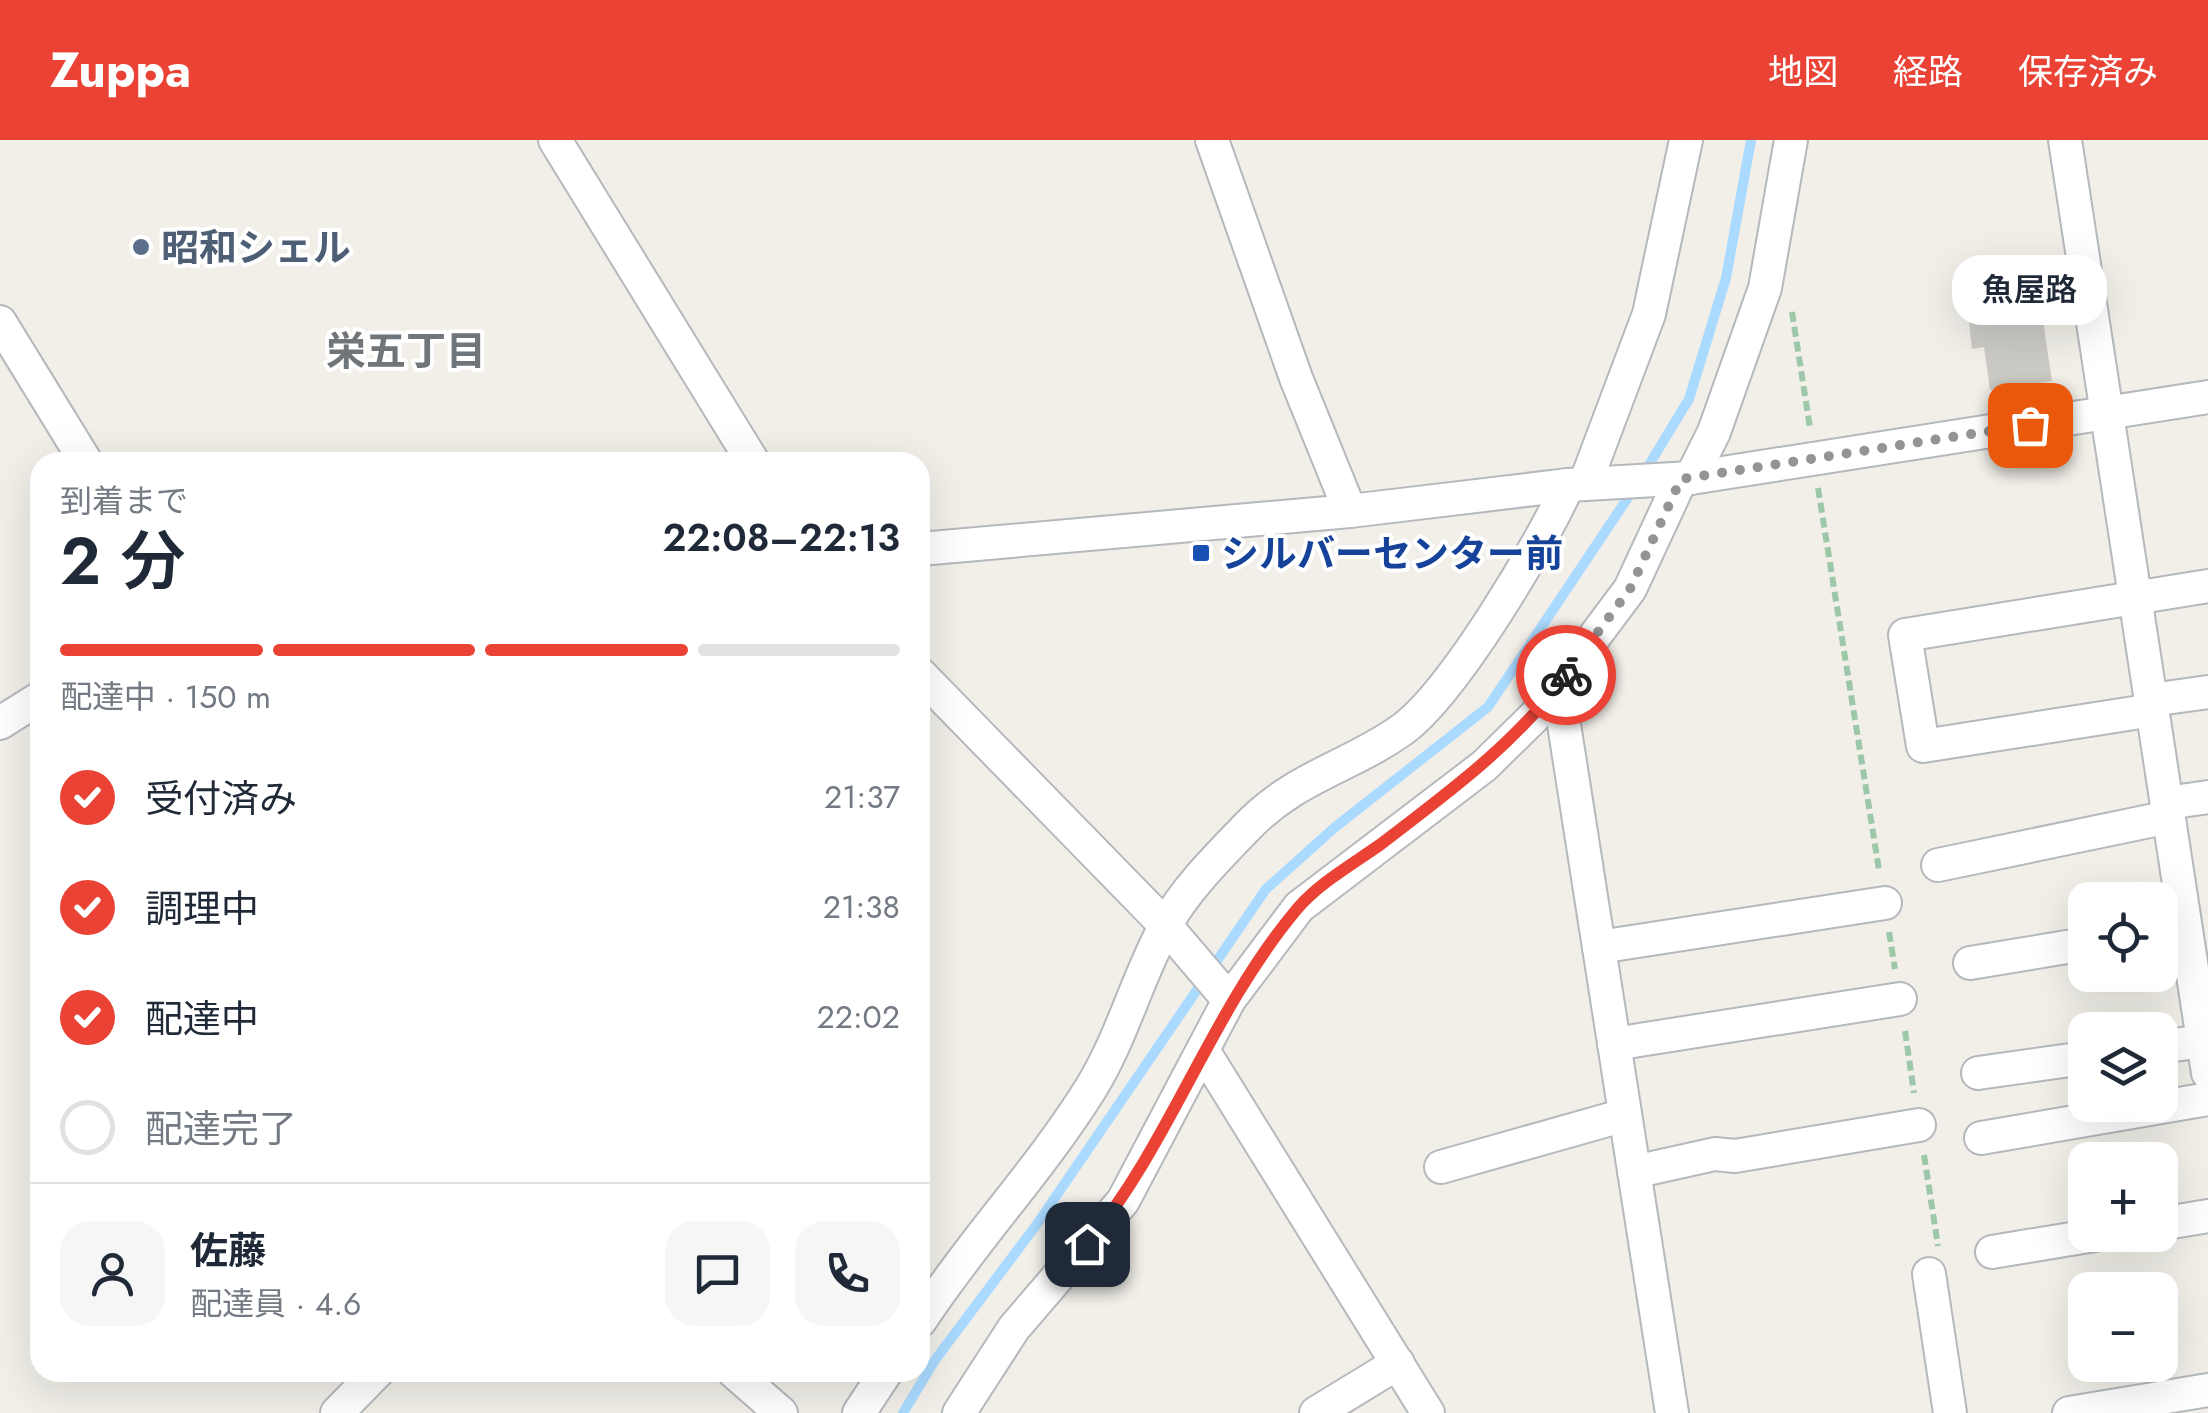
<!DOCTYPE html>
<html lang="ja">
<meta charset="utf-8">
<style>
:root{--surface:#fff;--page:#f6f6f7;--text:#1f2937;--muted:#747a83;--line:#e0e1e3;--accent:#ea4335}
body{margin:0;font-family:Jost,"Noto Sans JP",sans-serif;background:var(--page);color:var(--text);height:100vh;display:flex;flex-direction:column;font-size:38px;white-space:nowrap}
*{box-sizing:border-box;margin:0}
p{font-size:32px;color:var(--muted)}
.icon{flex:none;width:55px;height:55px;fill:none;stroke:currentColor;stroke-width:2;stroke-linecap:round;stroke-linejoin:round}
.map{position:relative;flex:1;overflow:hidden}
.sheet{position:absolute;left:30px;top:312px;width:900px;height:930px;display:flex;flex-direction:column;background:var(--surface);border-radius:30px;box-shadow:0 10px 40px #0002}
.sheet>*{flex:none}
.controls{position:absolute;left:2068px;top:742px;display:grid;gap:20px}
.controls a{display:grid;place-items:center;width:110px;height:110px;border-radius:20px;background:var(--surface);box-shadow:0 10px 40px #0002;font-size:50px}
.pin{position:absolute;display:grid;place-items:center;width:85px;height:85px;color:#fff;margin:-42px;border-radius:20px;box-shadow:0 5px 15px #0006}
.courier{position:absolute;display:grid;place-items:center;width:100px;height:100px;margin:-50px;border:8px solid #ea4335;border-radius:50%;background:#fff;color:#222;box-shadow:0 2px 12px #0007}
.bubble{position:absolute;height:70px;border-radius:30px;background:var(--surface);box-shadow:0 10px 40px #0002;font-size:32px;font-weight:600;line-height:70px;text-align:center}
.headline em{font-style:normal;font-weight:600}
.headline div{display:flex;flex-direction:column-reverse}
.headline{display:flex;align-items:center;justify-content:space-between;height:170px;padding:0 30px}
h1{font-size:65px;font-weight:600;line-height:75px}
.bar{display:grid;grid-template-columns:repeat(4,1fr);gap:15px 10px;align-content:center;height:120px;padding:0 30px}
.bar i{height:12px;border-radius:8px;background:var(--line)}
.bar .active{background:var(--accent)}
.bar p{grid-column:span 4}
.line{display:flex;align-items:center;gap:25px;padding:0 30px;border-top:2px solid var(--line)}
.line div{flex:1}
.round{display:grid;place-items:center;flex:none;width:105px;height:105px;border-radius:30px;background:var(--page)}
ol{padding:0 30px;list-style:none}
li{display:flex;align-items:center;gap:30px;height:110px}
li p{margin-inline-start:auto}
li .icon{padding:10px;border-radius:50%;background:var(--accent);color:#fff;stroke-width:4}
li:last-child{color:var(--muted)}
li i{width:55px;height:55px;border:5px solid var(--line);border-radius:50%}
header{display:flex;align-items:center;gap:60px;box-sizing:border-box;height:140px;padding:0 50px;background:var(--accent);color:#fff}
header strong{font-size:48px}
nav{display:flex;gap:55px;margin-inline-start:auto;font-size:35px}
.map>svg:first-child{display:block}
</style>
<header>
<strong>Zuppa</strong>
<nav><a>地図</a><a>経路</a><a>保存済み</a></nav>
</header>
<div class="map">
<svg width="2208" height="1273" viewBox="0 0 2208 1273">
<rect width="100%" height="100%" fill="#f1efe8"/>
<g fill="none" stroke-linecap="round" stroke-linejoin="round">
<g stroke="#aadaff" stroke-width="10">
<polyline points="1644,333 1689,259 1726,138 1751,0"/>
<polyline points="903,1273 935,1220 1037,1084 1266,749 1334,688 1488,567 1635,347"/>
</g>
</g>
<polygon fill="#cccac5" points="2036,134 2052,241 1990,250 1984,207 1972,209 1969,183 1980,182 1974,142"/>
<g fill="none" stroke-linecap="round" stroke-linejoin="round">
<defs>
<g id="minor">
<polyline points="555,0 753,322"/>
<polyline points="1212,0 1296,238 1350,371"/>
<polyline points="2065,0 2208,933"/>
<polyline points="0,182 86,322"/>
<polyline points="1691,338 1714,292 1765,148 1791,0"/>
<polyline points="1585,344 1649,174 1686,0"/>
<polyline points="920,409 1350,371 1568,345 1691,338 2208,257"/>
<polyline points="920,534 1165,785 1229,860"/>
<polyline points="1558,546 1672,1273"/>
<polyline points="2151,560 2208,552"/>
<polyline points="2153,570 1923,606 1905,495 2208,446"/>
<polyline points="0,583 40,558"/>
<polyline points="2167,663 2208,657"/>
<polyline points="1938,725 2169,677"/>
<polyline points="1599,807 1885,763"/>
<polyline points="1970,823 2085,804"/>
<polyline points="1614,904 1900,859"/>
<polyline points="2160,907 2203,901"/>
<polyline points="1204,912 1428,1273"/>
<polyline points="1978,933 2085,918"/>
<polyline points="1981,998 2208,959"/>
<polyline points="1441,1027 1625,975"/>
<polyline points="1634,1032 1715,1014 1735,1016 1919,985"/>
<polyline points="2160,1084 2208,1076"/>
<polyline points="1992,1112 2095,1095"/>
<polyline points="1929,1134 1950,1273"/>
<path d="M920 1181C973 1100 1040 1030 1091 948 1123 896 1137 837 1167 783 1185 750 1218 717 1244 690 1294 636 1349 628 1403 589 1454 551 1541 405 1568 345"/>
<polyline points="734,1232 781,1273"/>
<polyline points="337,1273 377,1232"/>
<polyline points="859,1273 886,1232"/>
<polyline points="959,1273 1014,1188 1123,1061 1229,860 1299,767 1484,626 1535,576 1630,449 1681,339"/>
<polyline points="1316,1273 1398,1223"/>
<polyline points="2069,1273 2208,1250"/>
</g>
</defs>
<use href="#minor" stroke="#b5b8bc" stroke-width="36"/>
<g stroke="#9cc7a9" stroke-width="6" stroke-dasharray="10 5" stroke-linecap="butt">
<polyline points="1792,172 1810,288"/>
<polyline points="1818,348 1879,730"/>
<polyline points="1889,792 1895,829"/>
<polyline points="1905,891 1914,953"/>
<polyline points="1924,1015 1938,1106"/>
</g>
<use href="#minor" stroke="#fff" stroke-width="32"/>
</g>
<g fill="none" stroke-linecap="round" stroke-linejoin="round">
<polyline stroke="#929495" stroke-width="10" stroke-dasharray="0 18" points="1566,535 1630,449 1681,339 2030,285"/>
<path stroke="#ea4335" stroke-width="12" d="M1087 1104C1172 1001 1210 873 1297 769 1319 743 1353 724 1381 704 1449 652 1515 604 1566 535"/>
</g>
<circle fill="#5c6f8a" stroke="#fff" stroke-width="4" cx="141" cy="107" r="10"/>
<rect fill="#1a4fb4" stroke="#fff" stroke-width="4" x="1191" y="403" width="20" height="20" rx="5"/>
<g text-anchor="middle" dominant-baseline="central" stroke-width="8" stroke-linejoin="round" paint-order="stroke">
<g font-size="38" font-weight="bold" fill="#4e5e75" stroke="#fff" text-anchor="start">
<text x="161" y="107">昭和シェル</text>
</g>
<g font-size="38" font-weight="bold" fill="#164399" stroke="#fff" text-anchor="start">
<text x="1221" y="413">シルバーセンター前</text>
</g>
<g font-size="40" font-weight="bold" fill="#70757a" stroke="#fff">
<text x="406" y="211">栄五丁目</text>
</g>
</g>
</svg>
<div class="controls">
<a><svg class="icon" aria-label="locate" viewBox="0 0 24 24"><circle cx="12" cy="12" r="6"/><path d="M12 2v4M12 18v4M2 12h4M18 12h4"/></svg></a>
<a><svg class="icon" aria-label="layers" viewBox="0 0 24 24"><path d="M12 4l9 5-9 5-9-5zM3 14l9 5 9-5"/></svg></a>
<a>+</a>
<a>−</a>
</div>
<div class="pin" style="left:2030px;top:285px;background:#ea580c"><svg class="icon" aria-label="bag" viewBox="0 0 24 24"><path d="M5 8h14l-1 12H6zM9 8a3 3 0 0 1 6 0"/></svg></div>
<div class="pin" style="left:1087px;top:1104px;background:#1f2937"><svg class="icon" aria-label="home" viewBox="0 0 24 24"><path d="M3 11l9-7 9 7M6 9v11h12V9"/></svg></div>
<div class="courier" style="left:1566px;top:535px"><svg class="icon" aria-label="bike" viewBox="0 0 24 24"><circle cx="6" cy="16" r="4"/><circle cx="18" cy="16" r="4"/><path d="M6 16l4-8h5l3 8M10 8l3 8H6M13 5h3"/></svg></div>
<div class="bubble" style="left:1952px;top:115px;width:155px">魚屋路</div>
<section class="sheet">
<div class="headline"><div><h1>2 分</h1><p>到着まで</p></div><em>22:08–22:13</em></div>
<div class="bar"><i class="active"></i><i class="active"></i><i class="active"></i><i></i><p>配達中 · 150 m</p></div>
<ol>
<li><svg class="icon" aria-label="check" viewBox="0 0 24 24"><path d="M5 12l5 5 9-10"/></svg>受付済み<p>21:37</p></li>
<li><svg class="icon" aria-label="check" viewBox="0 0 24 24"><path d="M5 12l5 5 9-10"/></svg>調理中<p>21:38</p></li>
<li><svg class="icon" aria-label="check" viewBox="0 0 24 24"><path d="M5 12l5 5 9-10"/></svg>配達中<p>22:02</p></li>
<li><i></i>配達完了</li>
</ol>
<div class="line" style="height:180px"><a class="round"><svg class="icon" aria-label="person" viewBox="0 0 24 24"><circle cx="12" cy="8" r="4"/><path d="M4 21q1-7 8-7t8 7"/></svg></a><div><b>佐藤</b><p>配達員 · 4.6</p></div><a class="round"><svg class="icon" aria-label="chat" viewBox="0 0 24 24"><path d="M4 5h16v11H9l-5 4z"/></svg></a><a class="round"><svg class="icon" aria-label="phone" viewBox="0 0 24 24"><path d="M5 4h4l2 5-3 2q2 4 5 5l2-3 5 2v4C11 20 4 13 5 4z"/></svg></a></div>
</section>
</div>
